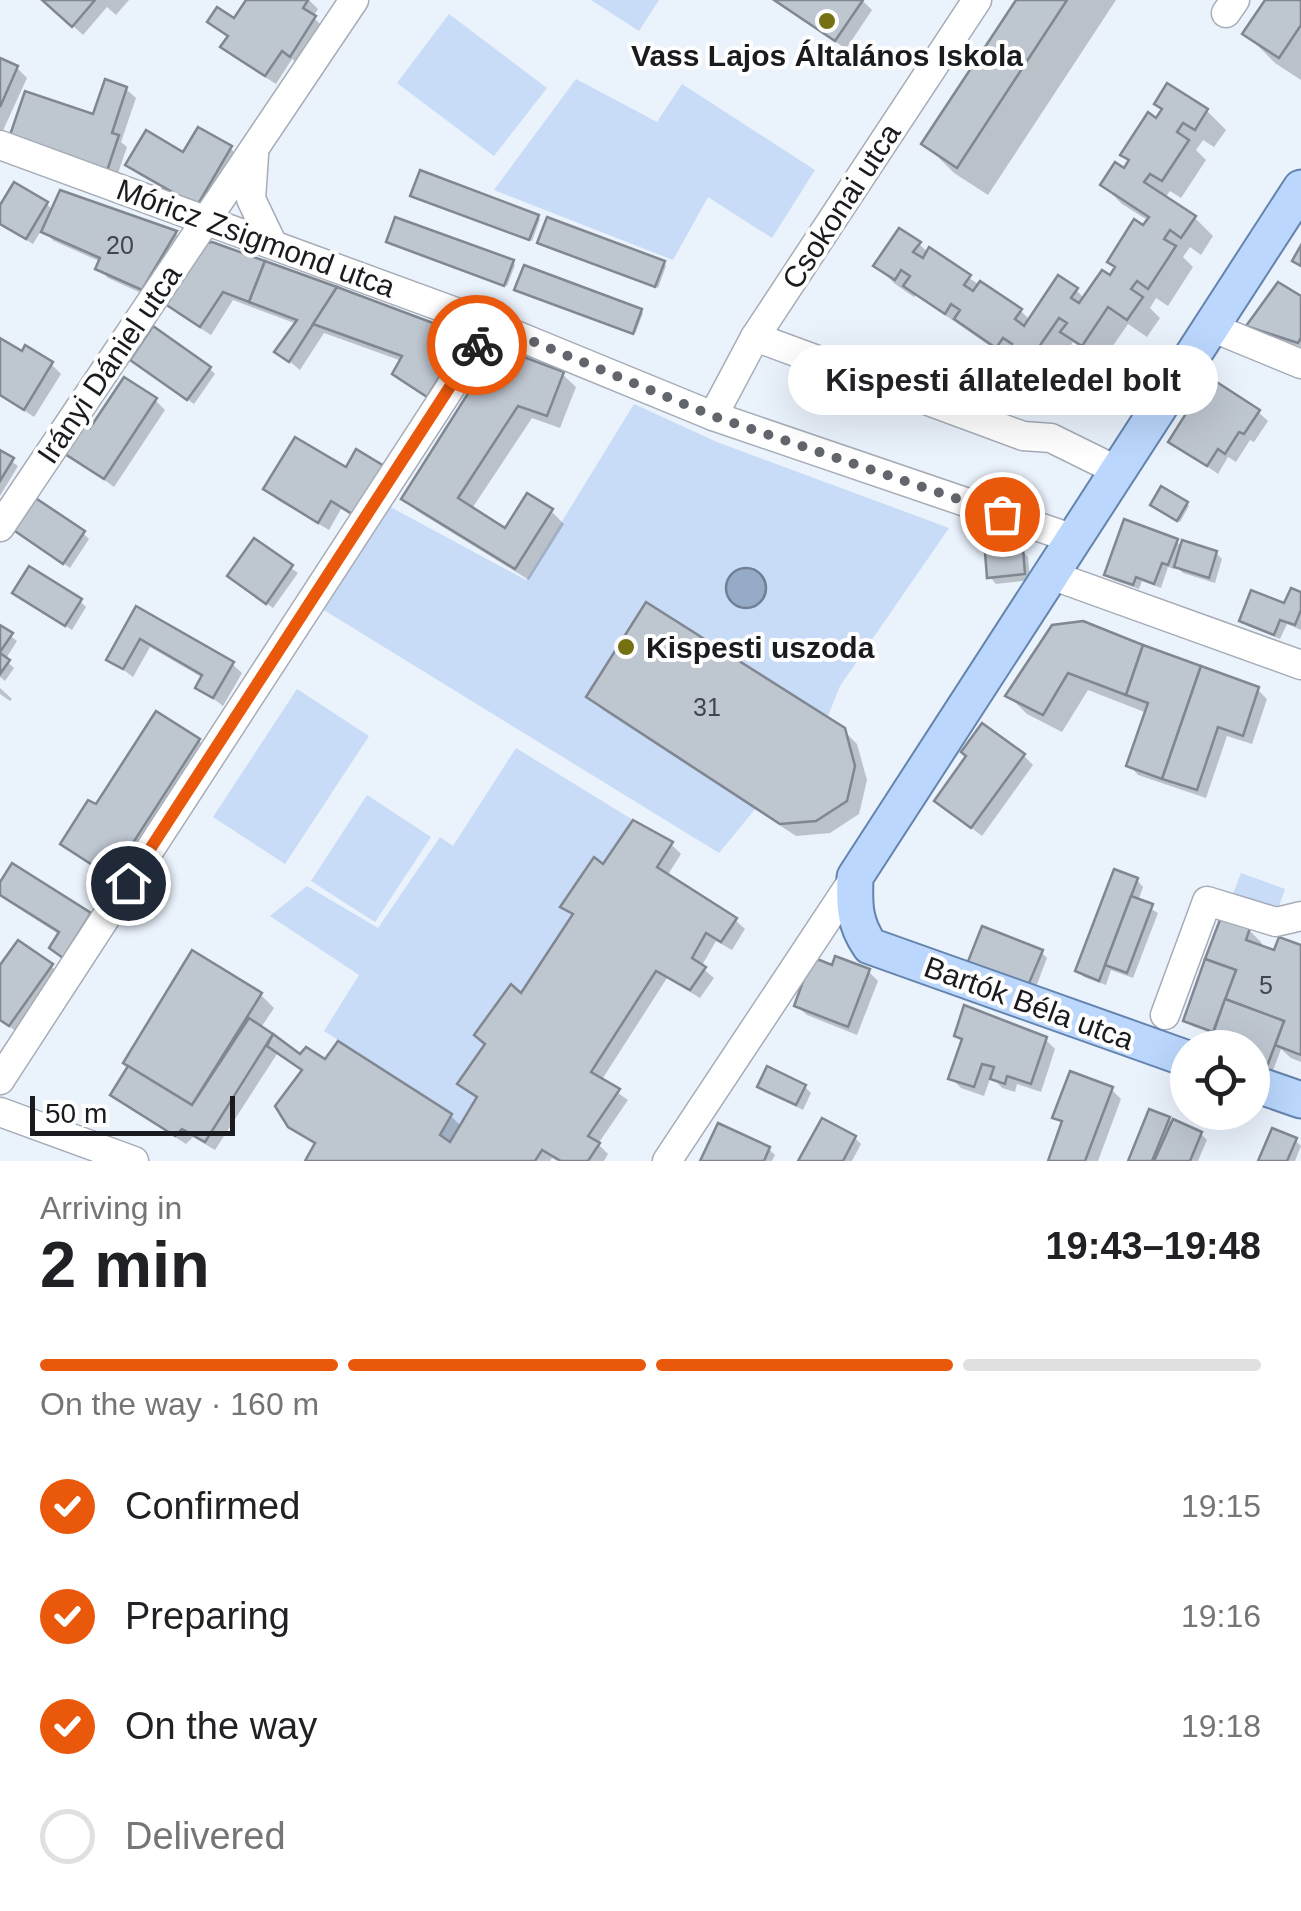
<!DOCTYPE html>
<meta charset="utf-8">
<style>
:root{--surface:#fff;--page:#f2f2f2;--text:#202124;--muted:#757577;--line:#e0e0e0;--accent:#ea580c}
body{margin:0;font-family:Arial,sans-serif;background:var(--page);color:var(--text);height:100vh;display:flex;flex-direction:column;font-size:38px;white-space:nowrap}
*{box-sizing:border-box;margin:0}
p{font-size:32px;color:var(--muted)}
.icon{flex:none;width:55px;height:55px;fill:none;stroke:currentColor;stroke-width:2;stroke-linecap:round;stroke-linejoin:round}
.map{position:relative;height:1161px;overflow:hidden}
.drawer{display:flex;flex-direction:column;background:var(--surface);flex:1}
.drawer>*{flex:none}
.tools{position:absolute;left:1170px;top:1030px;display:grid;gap:20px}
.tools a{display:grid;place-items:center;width:100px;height:100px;border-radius:50%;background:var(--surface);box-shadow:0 10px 40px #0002;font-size:50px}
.scale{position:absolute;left:30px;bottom:25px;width:205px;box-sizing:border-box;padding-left:10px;border:5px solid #191b1f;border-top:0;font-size:28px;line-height:35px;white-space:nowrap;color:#191b1f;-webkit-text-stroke:8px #fefefe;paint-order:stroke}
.pin{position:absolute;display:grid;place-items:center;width:85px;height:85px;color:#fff;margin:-42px;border:5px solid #fff;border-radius:50%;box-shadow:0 2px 10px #0007}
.courier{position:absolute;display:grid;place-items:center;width:100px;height:100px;margin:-50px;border:8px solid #ea580c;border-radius:50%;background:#fff;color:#222;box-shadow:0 2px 12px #0007}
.bubble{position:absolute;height:70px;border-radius:35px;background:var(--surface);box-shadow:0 10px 40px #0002;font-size:32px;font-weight:600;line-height:70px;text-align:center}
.overview em{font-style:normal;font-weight:600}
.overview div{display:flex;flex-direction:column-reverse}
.overview{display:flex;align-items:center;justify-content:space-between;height:170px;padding:0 40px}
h1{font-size:65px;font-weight:600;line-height:75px}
.bar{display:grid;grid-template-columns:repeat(4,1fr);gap:15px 10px;align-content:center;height:120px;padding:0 40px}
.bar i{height:12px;border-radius:8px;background:var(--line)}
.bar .active{background:var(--accent)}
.bar p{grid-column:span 4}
ol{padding:0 40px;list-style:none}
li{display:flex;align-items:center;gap:30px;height:110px}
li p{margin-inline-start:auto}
li .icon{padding:10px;border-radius:50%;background:var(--accent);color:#fff;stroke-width:4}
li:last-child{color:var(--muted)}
li i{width:55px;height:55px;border:5px solid var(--line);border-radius:50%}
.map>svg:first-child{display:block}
</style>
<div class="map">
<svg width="1301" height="1161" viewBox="0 0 1301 1161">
<rect width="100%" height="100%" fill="#eaf2fc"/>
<g fill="#c8dcf7">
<polygon points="591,0 659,0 639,31"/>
<polygon points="449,14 547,88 494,156 397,83"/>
<polygon points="576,79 657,122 682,84 815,170 772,238 708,197 673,260 494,190"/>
<path d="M634 404 717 442 949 528 840 686 828 716C859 741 855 764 847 801L756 808 719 853 319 607 383 503 526 580Z"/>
<polygon points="297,689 369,736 285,864 213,817"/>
<polygon points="516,748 633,820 603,864 593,858 561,906 573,914 521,993 510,985 474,1034 485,1044 457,1084 477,1097 450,1142 440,1135 452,1114 324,1031 359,975 270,916 307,886 378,928 440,837 453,846"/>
<polygon points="367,795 431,837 375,922 311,881"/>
<polygon points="1241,873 1285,889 1276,915 1231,899"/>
</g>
<circle fill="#96abc8" stroke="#708095" stroke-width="2.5" cx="746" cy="588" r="20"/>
<g fill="#0003">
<polygon points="45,0 129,0 116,15 107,7 83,35"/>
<polygon points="249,0 309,0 318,9 313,17 324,28 300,64 292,59 276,84 233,57 224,47 229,38 210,22 235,21"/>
<polygon points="775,0 862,0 872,10 846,49"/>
<polygon points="1019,0 1116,0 988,195 954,173 925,144"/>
<polygon points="1268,0 1301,0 1301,80 1275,63 1245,33"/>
<polygon points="0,61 17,68 27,78 0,137"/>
<polygon points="1168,86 1207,111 1226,130 1214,147 1203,140 1196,150 1206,160 1181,198 1170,191 1165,198 1194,217 1213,236 1201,255 1190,247 1183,257 1193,267 1168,306 1156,298 1150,308 1160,318 1147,337 1128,324 1101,363 1073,342 1045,384 1017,362 1016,364 916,295 914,297 895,284 877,266 919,244 929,253 1021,311 1031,321 1076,290 1085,299 1111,279 1149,221 1122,204 1103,185 1125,171 1164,110"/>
<polygon points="126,89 136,98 121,142 127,147 116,179 22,147 94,117"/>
<polygon points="230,148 240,158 208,214 138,174 129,164"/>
<polygon points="62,193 176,234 185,243 152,298 108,278 98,268 101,262 54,241 42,229 33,244 0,224 0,210 47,204 53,211"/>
<polygon points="415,198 537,217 540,219 532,241"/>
<polygon points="391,243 512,263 515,265 507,286"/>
<polygon points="540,243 664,263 666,266 658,288"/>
<polygon points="205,246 455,334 466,345 437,404 395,374 402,361 324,333 300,370 278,352 297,324 233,300 211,335 178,314 169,304"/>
<polygon points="520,292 641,311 643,313 635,334"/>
<polygon points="1301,299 1301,347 1255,332 1250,326"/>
<polygon points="0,341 23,354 51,364 61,374 34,417 0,394"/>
<polygon points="495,356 562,374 576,387 560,428 532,418 471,510 506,532 551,511 564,524 529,580 417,511 404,498"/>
<polygon points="139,366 209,368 215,374 194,404"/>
<polygon points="155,400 165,410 114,487 65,451 91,432"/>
<polygon points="1258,412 1268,421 1254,442 1250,440 1236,462 1228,457 1218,474 1171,441"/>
<polygon points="0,453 18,466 0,496"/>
<polygon points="347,471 364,523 341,509 329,530 276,499 266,489"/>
<polygon points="1187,504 1189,506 1180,522 1155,507"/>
<polygon points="18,533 83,533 89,539 70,568"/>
<polygon points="1176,541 1182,547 1216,553 1222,559 1215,583 1183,573 1176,566 1174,569 1168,567 1161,588 1142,581 1139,589 1113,580 1107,574"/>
<polygon points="255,542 298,573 273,608 236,582"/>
<polygon points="1022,551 1028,557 1030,580 996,584 990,577"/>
<polygon points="1301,594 1301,630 1287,624 1280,639 1248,626 1242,620 1286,607"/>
<polygon points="22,598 80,601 86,607 72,630"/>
<polygon points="137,610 232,664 242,673 223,706 198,687 203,678 150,647 133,677 109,659"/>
<polygon points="1054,627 1257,689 1267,699 1252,744 1227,736 1206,798 1138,775 1129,765 1147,713 1088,690 1062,732 1027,714 1008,695"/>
<polygon points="0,628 17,641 5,660 14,668 5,681 0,677"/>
<polygon points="0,688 12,699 10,701 0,694"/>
<polygon points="590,697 843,730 857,744 867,780 859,814 830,833 796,836 603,710"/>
<polygon points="199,741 208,750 121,885 63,844 97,808"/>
<polygon points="1023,755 1033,765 982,836 937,801 969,756"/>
<polygon points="671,844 681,854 667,876 735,920 745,929 732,950 716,941 701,967 714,978 700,998 667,978 601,1081 628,1100 598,1144 608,1154 604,1161 557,1161 552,1158 550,1161 308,1161 317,1146 290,1125 304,1072 277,1054 215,1150 193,1137 186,1144 123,1104 113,1095 261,995 274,1008 260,1029 300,1057 451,1116 462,1127 479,1099 460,1084 574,917 563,906 604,868"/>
<polygon points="1137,880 1143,887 1138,901 1158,913 1133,978 1111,970 1106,985 1084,977 1078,971"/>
<polygon points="0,886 90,915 99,925 74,965 52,948 60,935 7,901 0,894"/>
<polygon points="984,929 1041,952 1047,958 1034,992"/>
<polygon points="1249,930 1262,943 1260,948 1276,953 1301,948 1301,1062 1291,1058 1281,1049 1272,1073 1252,1066 1252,1048 1192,1026 1185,1020"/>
<polygon points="51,966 61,976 20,1034 0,1020 0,969"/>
<polygon points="833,968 868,971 878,981 857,1035 807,1015 797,1006"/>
<polygon points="957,1035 1045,1039 1055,1049 1041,1092 1017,1084 1015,1092 1002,1088 991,1076 984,1096 961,1088 951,1078 963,1042"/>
<polygon points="760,1087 805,1087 811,1093 803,1110"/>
<polygon points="1111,1089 1121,1099 1098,1161 1051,1161 1063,1125 1055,1117"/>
<polygon points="1168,1120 1201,1134 1207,1140 1198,1161 1131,1161"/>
<polygon points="855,1138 861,1144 852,1161 801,1161"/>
<polygon points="1295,1140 1301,1146 1295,1161 1261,1161"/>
<polygon points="769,1149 775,1155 772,1161 703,1161"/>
</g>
<g fill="#bec6d0" stroke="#808790" stroke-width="2.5">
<polygon points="42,0 95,0 72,27"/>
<polygon points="246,0 308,0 303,8 316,16 290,57 282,51 265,76 220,47 228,36 207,22 217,7 234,18"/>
<polygon points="774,0 863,0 835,41"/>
<polygon points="1016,0 1067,0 957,168 921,144"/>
<polygon points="1265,0 1301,0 1301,25 1279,58 1242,34"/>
<polygon points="0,58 18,66 0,107"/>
<polygon points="105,79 127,87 112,133 119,135 107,171 9,138 25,91 93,114"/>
<polygon points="1167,83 1208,109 1195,130 1183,123 1177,132 1189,140 1162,181 1150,174 1144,182 1196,216 1181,238 1170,230 1164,239 1176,246 1148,289 1137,281 1131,289 1143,297 1127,320 1108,307 1082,346 1060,332 1067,323 1059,318 1025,367 1006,354 1012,344 1003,338 996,348 954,319 960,310 951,304 945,314 903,286 910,276 901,270 895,280 873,266 899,228 921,242 913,252 923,258 929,247 971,275 964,285 973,291 980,281 1022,309 1015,319 1024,326 1058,275 1078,288 1071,298 1079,303 1102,270 1110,275 1115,267 1107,262 1134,219 1143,225 1149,217 1100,185 1115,162 1124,168 1129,160 1120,155 1148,112 1156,118 1162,109 1154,104"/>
<polygon points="198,127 232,146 197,206 125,165 146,130 183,152"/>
<polygon points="420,170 539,215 529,240 410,196"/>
<polygon points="14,182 48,202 26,239 0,224 0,205"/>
<polygon points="60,190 177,231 142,290 95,269 100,258 41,232"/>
<polygon points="395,217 514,260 504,286 386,242"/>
<polygon points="547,217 665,261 655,287 537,243"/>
<polygon points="212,242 265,261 249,302 223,292 200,327 165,304 204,244"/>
<polygon points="1301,245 1301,266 1292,261"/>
<polygon points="265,261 337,287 289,362 274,352 297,320 249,302"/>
<polygon points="524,265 642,309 633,334 514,290"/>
<polygon points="1278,282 1301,296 1301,338 1298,343 1246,326"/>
<polygon points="337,287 457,332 461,343 427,397 392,374 402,356 313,324"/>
<polygon points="153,326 211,367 187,400 130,360"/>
<polygon points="0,338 22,351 25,345 53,362 24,410 0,395"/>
<polygon points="505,350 564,372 547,416 518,406 458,498 505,528 527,493 553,509 515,569 401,499 493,354"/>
<polygon points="124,377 157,398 104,479 62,452 81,422 90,428"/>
<polygon points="1209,377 1260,410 1244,434 1239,432 1225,454 1218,449 1207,466 1168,442"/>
<polygon points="295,437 346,467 356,449 384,466 354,515 331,501 318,523 263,489"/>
<polygon points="0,450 14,458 0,481"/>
<polygon points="1161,486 1188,502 1177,521 1150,505"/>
<polygon points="31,495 85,531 63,564 9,527"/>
<polygon points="1124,519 1178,539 1168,565 1162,563 1154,584 1136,577 1133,585 1104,575"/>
<polygon points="254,538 293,565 266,604 227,576"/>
<polygon points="1182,540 1217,551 1209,578 1174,567"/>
<polygon points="1023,548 1025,574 987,578 985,552"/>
<polygon points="29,566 82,599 65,626 12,593"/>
<polygon points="1291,588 1301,592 1301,610 1295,625 1280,620 1274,635 1239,621 1251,590 1284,603"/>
<polygon points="646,602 845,728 855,766 847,801 816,821 780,824 586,697"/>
<polygon points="136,606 234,662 213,698 195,688 202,675 140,639 123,669 106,660"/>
<polygon points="1083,621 1143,645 1126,695 1068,673 1043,715 1005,696 1052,625"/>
<polygon points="0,625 13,633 0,652"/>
<polygon points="1143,645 1201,666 1162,779 1126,766 1148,703 1126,695"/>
<polygon points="0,653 10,660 0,674"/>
<polygon points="1201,666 1259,687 1243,736 1218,727 1197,790 1162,779"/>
<polygon points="156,711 200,739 111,877 60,844 88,800 96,804"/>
<polygon points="982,723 1025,754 971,828 934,801 966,756 961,752"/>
<polygon points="633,820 673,842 657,867 737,918 721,942 706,933 692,958 706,967 690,990 656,971 591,1072 620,1089 588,1136 600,1143 588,1161 561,1161 542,1150 535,1161 305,1161 315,1143 288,1127 275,1106 302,1070 267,1046 273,1034 300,1054 306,1047 325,1059 338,1041 452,1114 440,1135 450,1142 477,1097 457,1084 485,1044 474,1035 511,984 521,993 573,914 560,907 594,857 603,864"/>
<polygon points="12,863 91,913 63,958 49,948 59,932 0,895 0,882"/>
<polygon points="1114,869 1138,878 1099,981 1075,971"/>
<polygon points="1131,896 1153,904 1127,973 1105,965"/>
<polygon points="1221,917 1250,928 1246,940 1274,950 1279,937 1301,945 1301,1055 1275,1045 1284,1021 1225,999 1236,970 1205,959"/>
<polygon points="982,926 1043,950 1027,988 967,964"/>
<polygon points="18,940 53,964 9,1026 0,1020 0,965"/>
<polygon points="192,950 262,993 192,1105 123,1063"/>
<polygon points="835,956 870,969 848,1027 794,1006 812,957 832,965"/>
<polygon points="1205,959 1236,970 1213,1032 1183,1021"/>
<polygon points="1225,999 1284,1021 1266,1069 1252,1064 1252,1048 1208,1048"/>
<polygon points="964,1005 1047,1037 1031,1084 1007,1076 1005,1084 990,1079 994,1067 982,1064 974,1087 948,1079 962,1039 954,1036"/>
<polygon points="249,1018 273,1034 205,1142 182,1129 175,1136 110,1095 128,1066 192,1105"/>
<polygon points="767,1066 806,1085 796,1105 757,1087"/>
<polygon points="1070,1071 1113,1087 1085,1161 1048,1161 1062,1121 1052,1118"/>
<polygon points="1149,1109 1170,1117 1152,1161 1128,1161"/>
<polygon points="822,1118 856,1136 843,1161 798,1161"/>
<polygon points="1173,1119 1202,1132 1190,1161 1154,1161"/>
<polygon points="718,1123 770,1147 764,1161 700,1161"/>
<polygon points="1272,1128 1297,1138 1287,1161 1258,1161"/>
</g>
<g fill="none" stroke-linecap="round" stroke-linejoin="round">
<defs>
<g id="minor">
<polyline points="1226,13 1235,0"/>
<polyline points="0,145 491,325 713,416 1074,539"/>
<polyline points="254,155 251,199 272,243"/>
<polyline points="1211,327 1301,364"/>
<polyline points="755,337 1023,436 1051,438 1118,471"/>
<polyline points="713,416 755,337 977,0"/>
<polyline points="0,527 354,0"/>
<polyline points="1051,575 1301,665"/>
<polyline points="1165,1015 1207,901 1276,922 1301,916"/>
<polyline points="0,1080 491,325"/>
<polyline points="0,1112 134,1161"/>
<polyline points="667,1161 855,877"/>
</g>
<g id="major">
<path d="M1188 1059 870 946C854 923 854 905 855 877L1301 188"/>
<polyline points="1252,1083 1301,1100"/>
</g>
</defs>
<use href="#minor" stroke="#a6adb7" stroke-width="31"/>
<use href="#major" stroke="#6484ae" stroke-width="39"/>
<use href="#minor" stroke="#fff" stroke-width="28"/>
<use href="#major" stroke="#bbd7fd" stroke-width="35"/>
</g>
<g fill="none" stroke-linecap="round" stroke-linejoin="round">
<polyline stroke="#62666c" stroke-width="10" stroke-dasharray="0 18" points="477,345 491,324 713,416 1002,514"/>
<polyline stroke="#ea580c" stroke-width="12" points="128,883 477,345"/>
</g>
<g fill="#757011" stroke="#fefefe" stroke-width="4">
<circle cx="827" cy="21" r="10"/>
<circle cx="626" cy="647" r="10"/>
</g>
<g text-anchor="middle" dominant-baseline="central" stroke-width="8" stroke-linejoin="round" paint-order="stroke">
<g font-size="25" fill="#42464b">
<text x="120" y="245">20</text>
<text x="707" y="707">31</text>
<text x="1266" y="985">5</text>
</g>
<g font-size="30" font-weight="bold" fill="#191b1f" stroke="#fefefe">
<text x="827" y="55">Vass Lajos Általános Iskola</text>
<text x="646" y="647" text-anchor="start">Kispesti uszoda</text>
</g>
<g font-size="30" fill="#191b1f" stroke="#fefefe">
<text transform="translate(841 206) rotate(-57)">Csokonai utca</text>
<text transform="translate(256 238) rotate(20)">Móricz Zsigmond utca</text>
<text transform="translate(109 364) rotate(-56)">Irányi Dániel utca</text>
<text transform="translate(1029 1003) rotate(20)">Bartók Béla utca</text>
</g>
</g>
</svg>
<div class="tools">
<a><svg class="icon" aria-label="locate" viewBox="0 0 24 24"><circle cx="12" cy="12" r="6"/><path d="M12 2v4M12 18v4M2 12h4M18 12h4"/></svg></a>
</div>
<div class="scale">50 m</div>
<div class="pin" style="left:1002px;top:514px;background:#ea580c"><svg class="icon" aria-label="bag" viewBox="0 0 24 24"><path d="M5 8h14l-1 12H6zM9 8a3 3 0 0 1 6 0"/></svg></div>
<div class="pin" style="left:128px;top:883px;background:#1f2937"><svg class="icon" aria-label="home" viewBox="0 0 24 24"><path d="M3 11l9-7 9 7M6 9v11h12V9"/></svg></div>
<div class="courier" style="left:477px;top:345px"><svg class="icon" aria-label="bike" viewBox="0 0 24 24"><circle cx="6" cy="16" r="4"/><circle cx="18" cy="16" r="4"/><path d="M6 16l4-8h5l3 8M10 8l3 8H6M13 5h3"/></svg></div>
<div class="bubble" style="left:788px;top:345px;width:430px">Kispesti állateledel bolt</div>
</div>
<section class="drawer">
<div class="overview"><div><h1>2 min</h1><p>Arriving in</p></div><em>19:43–19:48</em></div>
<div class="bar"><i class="active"></i><i class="active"></i><i class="active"></i><i></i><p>On the way · 160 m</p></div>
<ol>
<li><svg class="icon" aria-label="check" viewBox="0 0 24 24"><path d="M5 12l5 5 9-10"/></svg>Confirmed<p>19:15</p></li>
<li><svg class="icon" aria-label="check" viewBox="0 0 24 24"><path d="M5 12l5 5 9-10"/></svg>Preparing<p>19:16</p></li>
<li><svg class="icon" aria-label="check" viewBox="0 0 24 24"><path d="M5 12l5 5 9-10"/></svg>On the way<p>19:18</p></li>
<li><i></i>Delivered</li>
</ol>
</section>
